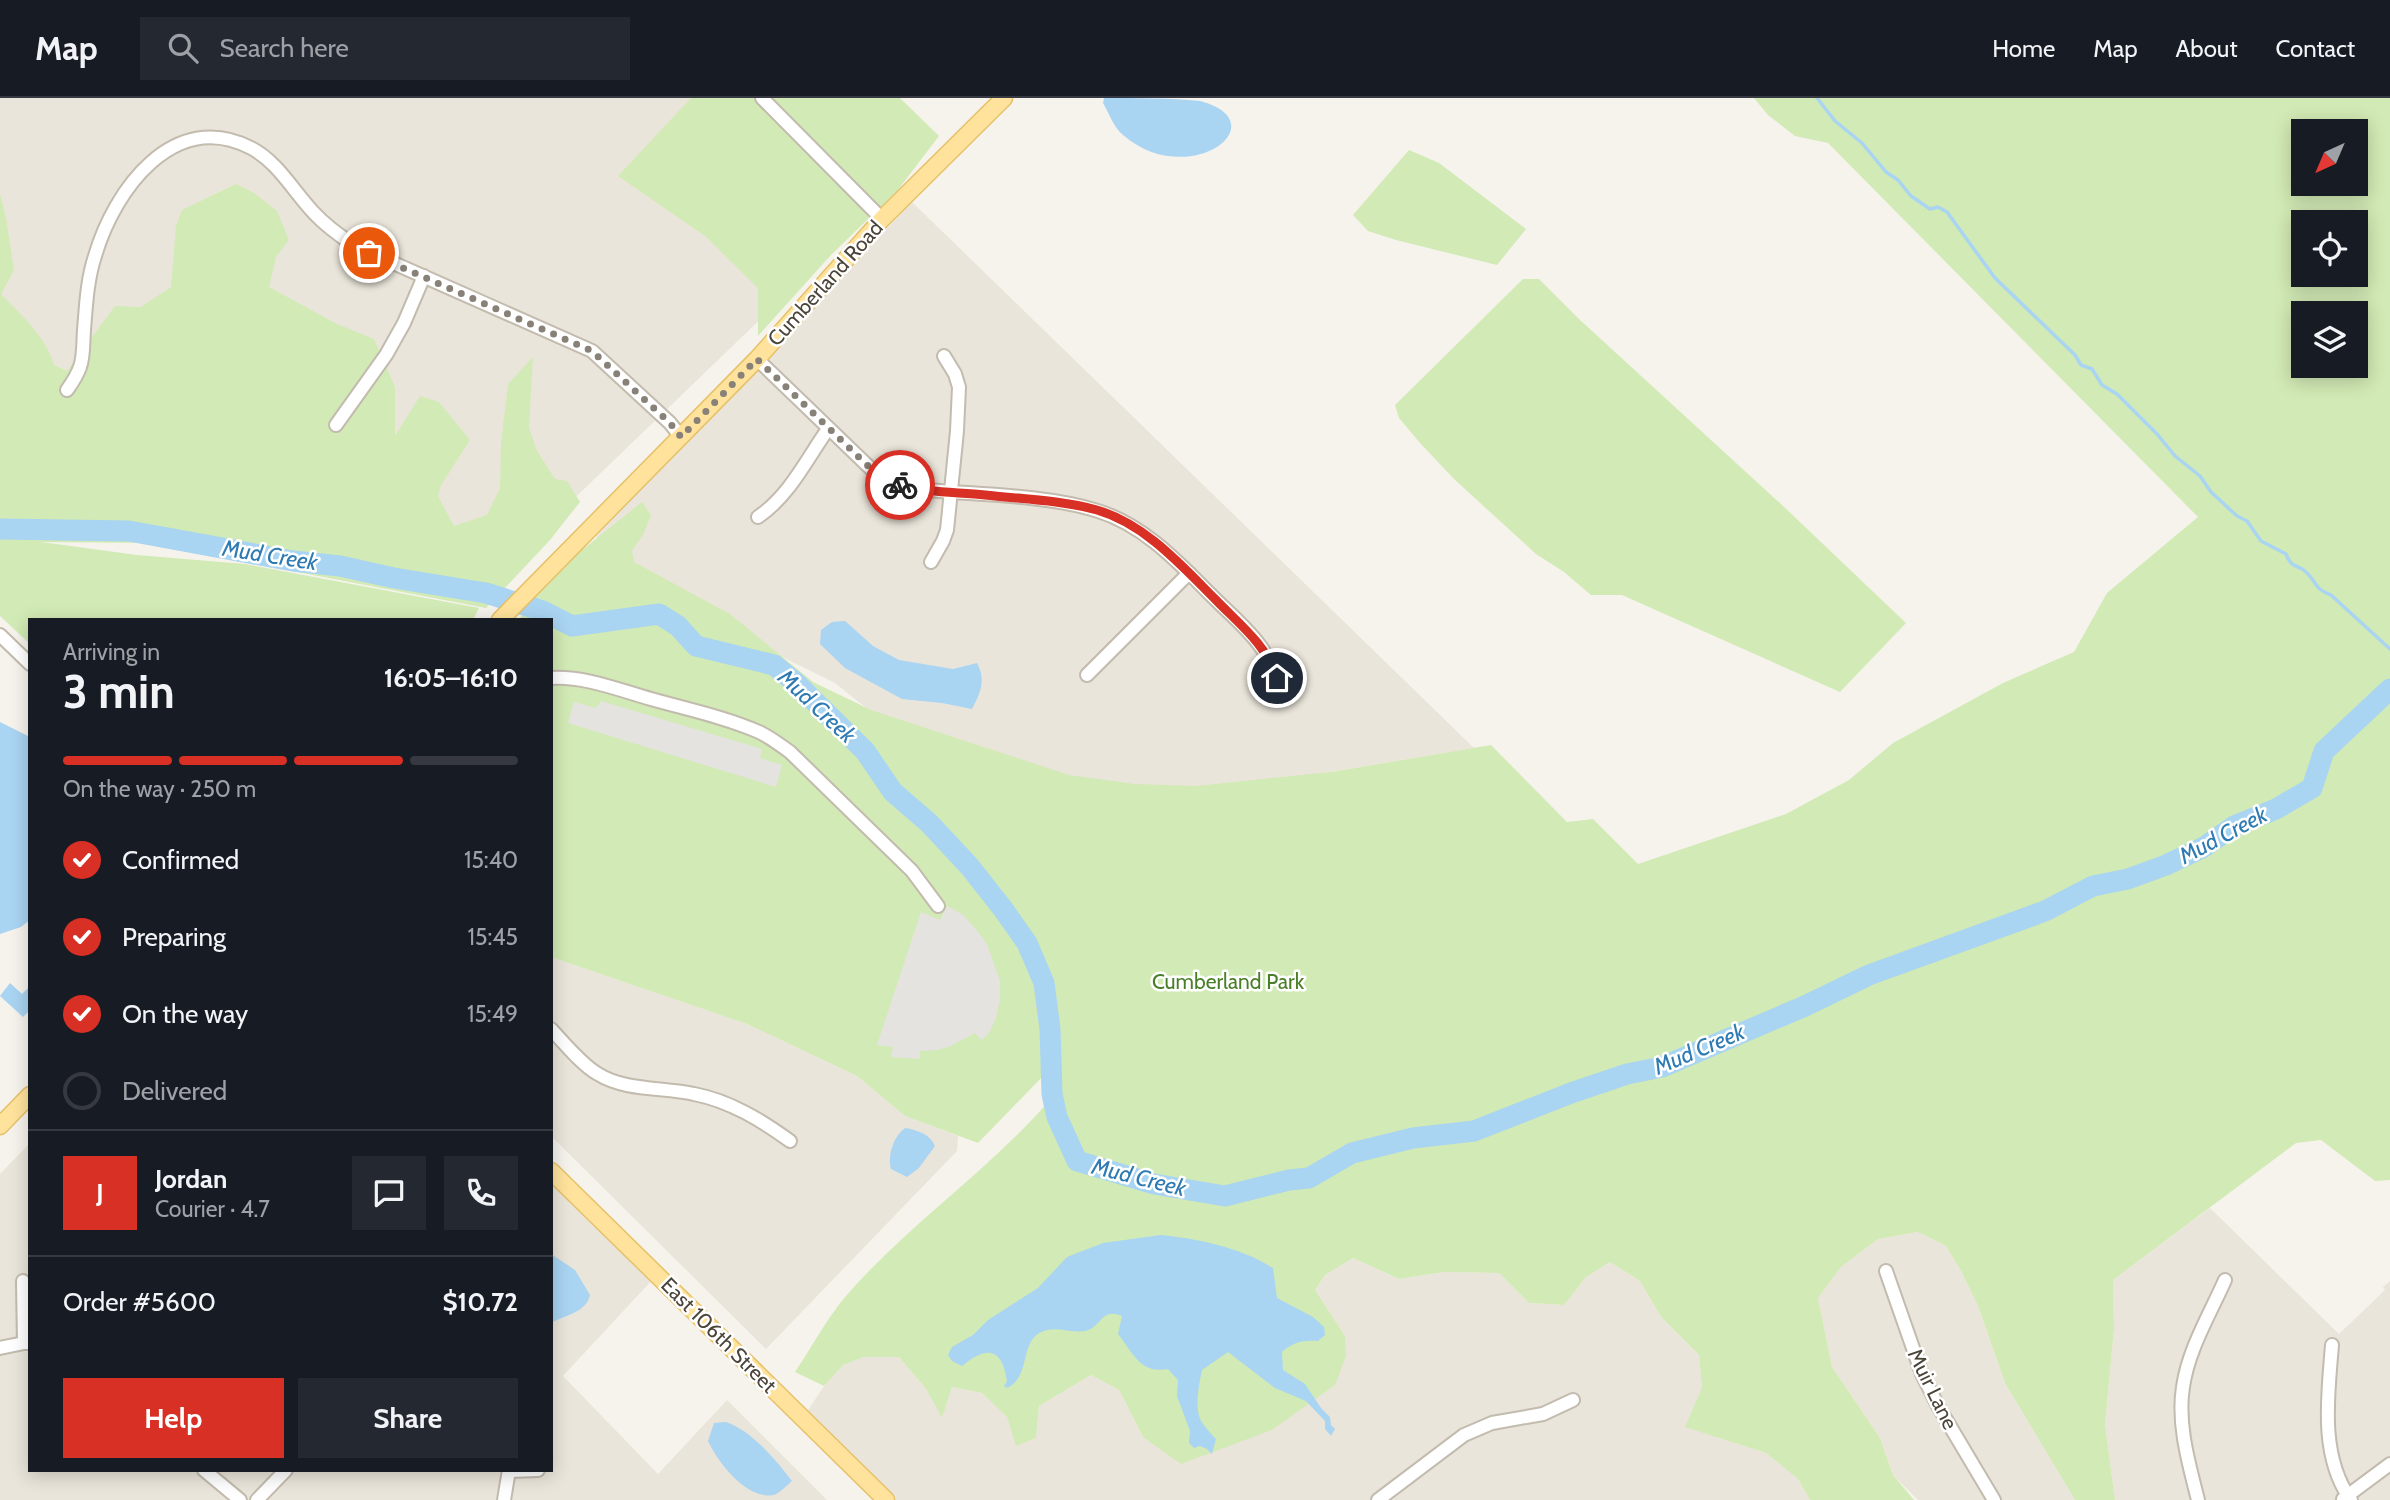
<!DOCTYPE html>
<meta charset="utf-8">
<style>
:root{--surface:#171b24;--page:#242831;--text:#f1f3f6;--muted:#9ea1a6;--line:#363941;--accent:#d93025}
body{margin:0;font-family:Cabin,sans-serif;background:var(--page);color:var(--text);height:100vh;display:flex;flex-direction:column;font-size:26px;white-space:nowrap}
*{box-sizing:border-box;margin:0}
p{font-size:23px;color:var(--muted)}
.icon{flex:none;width:38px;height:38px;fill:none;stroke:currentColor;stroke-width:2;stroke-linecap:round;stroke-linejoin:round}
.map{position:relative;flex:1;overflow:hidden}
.side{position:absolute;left:28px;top:520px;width:525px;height:854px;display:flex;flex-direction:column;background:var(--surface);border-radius:0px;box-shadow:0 4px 18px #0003}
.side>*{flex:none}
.needle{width:46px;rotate:224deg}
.tools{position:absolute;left:2291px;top:21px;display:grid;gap:14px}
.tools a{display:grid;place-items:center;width:77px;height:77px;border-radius:0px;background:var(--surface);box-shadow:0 4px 18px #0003;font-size:35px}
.pin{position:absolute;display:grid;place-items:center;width:60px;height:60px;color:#fff;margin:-30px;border:4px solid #fff;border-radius:50%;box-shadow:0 2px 7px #0007}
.courier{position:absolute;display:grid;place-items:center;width:70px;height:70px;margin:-35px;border:5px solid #d93025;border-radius:50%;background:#fff;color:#222;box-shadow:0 2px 9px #0007}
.overview em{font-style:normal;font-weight:700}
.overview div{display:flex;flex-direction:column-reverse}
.overview{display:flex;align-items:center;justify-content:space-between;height:119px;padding:0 35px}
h1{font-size:46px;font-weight:700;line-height:52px}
.bar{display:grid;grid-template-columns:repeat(4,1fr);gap:10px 7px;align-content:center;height:84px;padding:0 35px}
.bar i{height:9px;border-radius:5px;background:var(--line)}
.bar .selected{background:var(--accent)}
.bar p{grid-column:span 4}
.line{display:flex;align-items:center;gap:18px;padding:0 35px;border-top:2px solid var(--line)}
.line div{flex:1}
.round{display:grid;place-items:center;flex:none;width:74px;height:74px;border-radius:0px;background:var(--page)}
ol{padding:0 35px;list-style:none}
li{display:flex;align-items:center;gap:21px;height:77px}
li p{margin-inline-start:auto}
li .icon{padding:7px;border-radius:50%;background:var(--accent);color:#fff;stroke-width:4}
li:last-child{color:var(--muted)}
li i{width:38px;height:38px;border:4px solid var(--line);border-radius:50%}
.cta{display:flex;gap:14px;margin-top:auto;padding:14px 35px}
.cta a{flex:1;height:80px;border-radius:0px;background:var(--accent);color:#fff;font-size:28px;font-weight:700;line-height:80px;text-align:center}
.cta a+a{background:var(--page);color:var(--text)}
header{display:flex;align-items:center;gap:42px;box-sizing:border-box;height:98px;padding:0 35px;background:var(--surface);border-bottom:2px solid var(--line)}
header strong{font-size:33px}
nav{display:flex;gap:38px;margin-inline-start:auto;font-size:24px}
.search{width:490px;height:63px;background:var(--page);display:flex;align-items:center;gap:18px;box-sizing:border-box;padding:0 24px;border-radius:0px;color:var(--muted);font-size:26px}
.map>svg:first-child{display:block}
</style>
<header>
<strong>Map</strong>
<div class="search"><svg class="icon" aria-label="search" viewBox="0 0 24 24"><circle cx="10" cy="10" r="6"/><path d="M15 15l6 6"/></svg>Search here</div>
<nav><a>Home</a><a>Map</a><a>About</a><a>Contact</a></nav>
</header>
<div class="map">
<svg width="2390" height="1402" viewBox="0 0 2390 1402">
<rect width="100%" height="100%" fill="#f6f3ec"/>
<g fill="#eae5da">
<polygon points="0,0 811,0 769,213 503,469 0,406"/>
<polygon points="912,104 1474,650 1006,728 934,664 835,585 762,549 627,467 596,439 624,407"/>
<polygon points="551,859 747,926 857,978 905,1018 958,1038 957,1053 766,1251 551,1038"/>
<polygon points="30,1045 30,1372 551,1372 551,1079 654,1180 563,1278 658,1376 727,1302 827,1402 0,1402 0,1076"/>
<polygon points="2210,1110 2339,1236 2385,1192 2383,1189 2390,1183 2390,1402 2115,1402 2105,1326 2114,1231 2113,1182"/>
<polygon points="1918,1134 1946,1148 1961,1173 1978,1208 2005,1285 2075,1402 1918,1402 1893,1377 1880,1340 1832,1269 1818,1200 1841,1169 1878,1141"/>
<polygon points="1353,1160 1399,1181 1444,1174 1499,1175 1529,1205 1563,1207 1586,1179 1610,1164 1640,1183 1661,1219 1699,1257 1702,1290 1716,1339 1766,1355 1798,1381 1810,1402 890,1402 805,1317 824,1288 843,1267 864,1259 899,1259 926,1291 942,1319 952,1289 982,1295 1007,1319 1017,1347 1036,1340 1039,1308 1091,1277 1119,1292 1143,1339 1247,1340 1272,1332 1345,1238 1315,1192 1325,1177"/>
</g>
<g fill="#d2eab5" fill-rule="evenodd">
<polygon points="691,0 900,0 939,38 897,93 831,157 758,238 758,190 705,138 618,78"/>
<path d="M1754 0H2390V1082L2375 1083 2321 1042 2296 1045 2113 1182 2114 1231 2105 1326 2115 1402H2075L2005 1285 1978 1208 1961 1173 1946 1148 1918 1134 1878 1141 1841 1169 1818 1200 1832 1269 1880 1340 1893 1377 1914 1402H1810L1798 1381 1766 1355 1685 1329 1702 1290 1699 1257 1661 1219 1640 1183 1610 1164 1586 1179 1564 1207 1529 1205 1499 1175 1444 1174 1399 1181 1353 1160 1325 1177 1315 1192 1345 1238 1346 1258 1335 1287 1272 1332 1181 1366 1143 1339 1119 1292 1091 1277 1039 1308 1036 1340 1016 1348 1007 1319 982 1295 952 1289 942 1320 926 1291 899 1259H864L843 1267 824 1288 795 1274C812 1249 827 1220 846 1198 910 1124 993 1070 1055 996L1046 975 978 1045 905 1018 857 978 747 926 551 859V522H518L532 507 528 505 577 456 642 404 651 417 644 435 632 453 634 464 730 516 813 584 871 612 1069 677 1135 686 1196 688 1331 674 1491 647 1567 724 1593 721 1638 766 1786 716 1849 682 1893 645 2003 585 2074 554 2107 495 2198 419 1828 45 1795 38 1768 17ZM2303 33H2356V86H2303ZM2303 124H2356V177H2303ZM2303 215H2356V268H2303Z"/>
<polygon points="1409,52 1439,65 1526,131 1497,167 1396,142 1368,133 1353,117"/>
<path d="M236 86 254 95 277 113 289 142 276 159 269 189 337 226 374 241 395 289V338L420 298 439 304 470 342 441 387 438 398 454 428 487 417 500 390 501 345 508 286 533 259 529 330 537 353 555 381 567 383 580 404 550 442 486 510 146 445 41 444 137 457 245 466 479 510 473 522H30V546L0 518V96L6 120 14 172 1 196C22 218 45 237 54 267L67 273 115 208 141 209 171 189 176 128 182 112Z"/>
<polygon points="1523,181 1539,181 1579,221 1782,407 1906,525 1840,594 1622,497 1591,497 1564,474 1536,456 1454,381 1420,345 1399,320 1395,307"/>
</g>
<g fill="#e5e3e0">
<polygon points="601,603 762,651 760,660 782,667 776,689 568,625 574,604 596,610"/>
<polygon points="947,808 962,816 976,831 987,846 1000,883 1000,902 996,920 989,935 982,942 975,935 951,948 938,952 920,953 920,961 891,959 893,949 877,947 921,814 940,822"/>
</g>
<g fill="#a9d4f2">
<path d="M1104 0C1133 0 1172 0 1200 3 1280 24 1189 94 1123 37 1114 30 1109 15 1103 5Z"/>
<path d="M845 523 873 548 899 562 953 571 977 565C986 582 981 594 972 611L942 605 902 601 845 570 820 546 821 532 832 524Z"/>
<polygon points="0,624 30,639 30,822 21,829 0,836"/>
<polygon points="10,885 22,896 30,888 30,912 23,919 0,898"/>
<path d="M905 1030C917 1032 930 1036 935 1048L919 1070 907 1079 891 1071C887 1057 894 1038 905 1030Z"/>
<path d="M1161 1137C1199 1141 1239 1149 1273 1170L1277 1200 1313 1219 1324 1229 1325 1237 1318 1243C1303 1242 1293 1244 1282 1254L1283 1272 1305 1286 1321 1310 1330 1319 1331 1327 1335 1331 1331 1338 1325 1331V1323L1306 1303 1275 1290 1228 1254 1202 1272C1199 1287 1194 1309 1201 1323 1205 1329 1211 1336 1216 1341L1212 1356 1207 1351 1200 1348 1194 1350 1189 1345 1190 1333 1177 1298 1178 1282 1168 1271C1140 1276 1134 1256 1118 1236L1122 1218C1101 1209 1102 1229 1085 1233 1073 1235 1059 1229 1047 1232 1017 1239 1033 1278 1007 1290L1004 1288 1007 1283C1002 1249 986 1248 962 1268L952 1263 948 1257 952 1249 973 1237 988 1222 1038 1190 1067 1159 1103 1145Z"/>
<path d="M551 1156 575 1172 590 1197C586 1215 565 1217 551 1225Z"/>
<path d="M726 1324C752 1333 775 1361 792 1383 786 1388 781 1394 774 1397 746 1402 718 1364 708 1343L714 1325Z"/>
</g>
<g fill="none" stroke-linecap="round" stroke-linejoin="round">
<path stroke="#a9d4f2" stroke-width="3.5" d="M1817 0 1835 23 1862 45 1886 74 1898 82 1911 98 1930 111 1938 109 1947 114 1995 180 2075 257 2081 267 2092 271 2102 287 2117 296 2157 336 2175 358 2200 378 2211 394 2237 418 2247 423 2261 443 2286 456C2293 473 2297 465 2306 474 2317 484 2313 490 2331 497L2390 551"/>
<polyline stroke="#a9d4f2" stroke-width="21" points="0,431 129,433 293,463 340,468 394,480 486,495 543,513 572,528 659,516 678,528 696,548 774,567 796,585 865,653 893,694 929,725 970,769 1003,811 1027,845 1044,885 1050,931 1052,996 1057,1019 1077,1063 1154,1086 1225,1098 1289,1082 1309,1080 1352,1055 1413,1040 1474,1033 1571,995 1627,976 1662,969 1805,908 1869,877 2045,813 2093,788 2128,781 2166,767 2204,749 2234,728 2276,711 2312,690 2324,653 2390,591"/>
<defs>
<g id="minor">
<polyline points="762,0 882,121"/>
<path d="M757 261 867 367C874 373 880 379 888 383 908 391 930 392 951 394 996 397 1055 399 1098 413 1144 427 1179 465 1212 498 1237 523 1266 545 1277 580"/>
<path d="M67 292C72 285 77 278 80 269 84 258 83 244 84 232 86 208 87 182 95 158 114 92 174 10 251 50 277 63 294 94 314 115 326 128 340 138 355 148L592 253 670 325 681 339"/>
<polyline points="336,327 386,257 404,225 424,178"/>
<path d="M758 419C790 397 806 362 828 331"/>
<polyline points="931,464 943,443 947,432 957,333 959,289 955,276 944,258"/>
<polyline points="0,537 30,566"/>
<polyline points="1087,577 1189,475"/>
<path d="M551 580C585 578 619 592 651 601 686 611 725 619 759 634 770 639 780 647 790 654L912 773 938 808"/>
<path d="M551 931C564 945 582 967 598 976 625 993 663 989 694 996 730 1003 761 1022 790 1043"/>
<polyline points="1886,1173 1922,1276 1938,1308 1994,1402"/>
<polyline points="23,1183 24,1245 30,1245"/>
<path d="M2332 1247C2328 1297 2319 1358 2351 1402"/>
<polyline points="0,1250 24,1245"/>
<polyline points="204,1372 240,1402"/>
<polyline points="509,1373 538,1372"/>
<polyline points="2343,1401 2390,1366"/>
<polyline points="257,1402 286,1372"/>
<polyline points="504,1402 509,1372"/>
<polyline points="1378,1402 1464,1337 1492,1325 1543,1316 1573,1302"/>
<path d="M2198 1402C2189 1366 2177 1326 2183 1289 2188 1252 2210 1216 2225 1182"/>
</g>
<g id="major">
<polyline points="500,522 757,261 882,121 1004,0"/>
<polyline points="0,1028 30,997"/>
<polyline points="551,1073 886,1402"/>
</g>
</defs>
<use href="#minor" stroke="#c2bbae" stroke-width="16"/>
<use href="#major" stroke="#e6c16a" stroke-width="19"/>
<use href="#minor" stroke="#fff" stroke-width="12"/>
<use href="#major" stroke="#ffe39c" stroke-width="16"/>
</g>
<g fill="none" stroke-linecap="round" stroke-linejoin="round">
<polyline stroke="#878178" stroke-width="7" stroke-dasharray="0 12.6" points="369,155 592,253 670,325 681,339 757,261 867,367 887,382 900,387"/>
<path stroke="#d93025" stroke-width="9" d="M900 387C927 395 958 394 985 397 1022 401 1061 402 1097 412 1145 426 1181 467 1215 501 1239 526 1266 546 1277 580"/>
</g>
<g text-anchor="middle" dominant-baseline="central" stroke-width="5" stroke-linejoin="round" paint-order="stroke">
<g font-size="21" fill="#4b4439" stroke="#fff">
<text transform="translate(825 185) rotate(-48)">Cumberland Road</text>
<text transform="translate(719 1237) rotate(45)">East 106th Street</text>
<text transform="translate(1933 1291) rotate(64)">Muir Lane</text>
</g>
<g font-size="21" fill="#4a7f2a" stroke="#fff">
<text x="1228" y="883">Cumberland Park</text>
</g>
<g font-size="23" font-style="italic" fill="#2e7ab2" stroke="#fff">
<text transform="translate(270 457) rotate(9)">Mud Creek</text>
<text transform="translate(817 608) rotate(43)">Mud Creek</text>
<text transform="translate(2223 737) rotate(-28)">Mud Creek</text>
<text transform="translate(1699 951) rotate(-23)">Mud Creek</text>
<text transform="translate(1139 1079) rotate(14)">Mud Creek</text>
</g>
</g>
</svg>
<div class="tools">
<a><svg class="needle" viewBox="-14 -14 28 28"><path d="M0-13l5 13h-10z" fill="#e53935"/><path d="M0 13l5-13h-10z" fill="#9ea1a6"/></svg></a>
<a><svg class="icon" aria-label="locate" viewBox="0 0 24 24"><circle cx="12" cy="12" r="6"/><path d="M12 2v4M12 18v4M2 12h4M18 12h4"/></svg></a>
<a><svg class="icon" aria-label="layers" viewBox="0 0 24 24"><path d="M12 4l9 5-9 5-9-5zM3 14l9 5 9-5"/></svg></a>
</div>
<div class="pin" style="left:369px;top:155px;background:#ea580c"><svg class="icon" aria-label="bag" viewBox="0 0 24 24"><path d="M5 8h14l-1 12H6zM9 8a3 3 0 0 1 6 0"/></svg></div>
<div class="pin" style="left:1277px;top:580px;background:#1f2937"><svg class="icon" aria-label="home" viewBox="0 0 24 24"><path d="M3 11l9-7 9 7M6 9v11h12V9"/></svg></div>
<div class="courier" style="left:900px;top:387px"><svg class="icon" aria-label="bike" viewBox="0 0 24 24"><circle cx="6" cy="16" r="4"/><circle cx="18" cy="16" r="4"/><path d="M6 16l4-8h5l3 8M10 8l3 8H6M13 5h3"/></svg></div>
<section class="side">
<div class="overview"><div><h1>3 min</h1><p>Arriving in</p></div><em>16:05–16:10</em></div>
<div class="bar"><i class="selected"></i><i class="selected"></i><i class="selected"></i><i></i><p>On the way · 250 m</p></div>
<ol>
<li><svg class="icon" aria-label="check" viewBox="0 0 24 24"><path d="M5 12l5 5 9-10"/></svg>Confirmed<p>15:40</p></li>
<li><svg class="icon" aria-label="check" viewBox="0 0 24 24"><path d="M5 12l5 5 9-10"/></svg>Preparing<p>15:45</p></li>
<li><svg class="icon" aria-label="check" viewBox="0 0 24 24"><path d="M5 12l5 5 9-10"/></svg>On the way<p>15:49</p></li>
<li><i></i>Delivered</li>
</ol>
<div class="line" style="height:126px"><b class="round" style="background:var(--accent);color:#fff">J</b><div><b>Jordan</b><p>Courier · 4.7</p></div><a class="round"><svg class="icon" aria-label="chat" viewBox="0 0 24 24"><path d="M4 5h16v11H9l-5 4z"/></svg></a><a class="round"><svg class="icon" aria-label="phone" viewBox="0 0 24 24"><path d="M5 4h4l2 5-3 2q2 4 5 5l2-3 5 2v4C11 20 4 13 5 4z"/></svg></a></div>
<div class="line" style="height:91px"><div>Order #5600</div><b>$10.72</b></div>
<div class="cta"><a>Help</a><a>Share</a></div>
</section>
</div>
